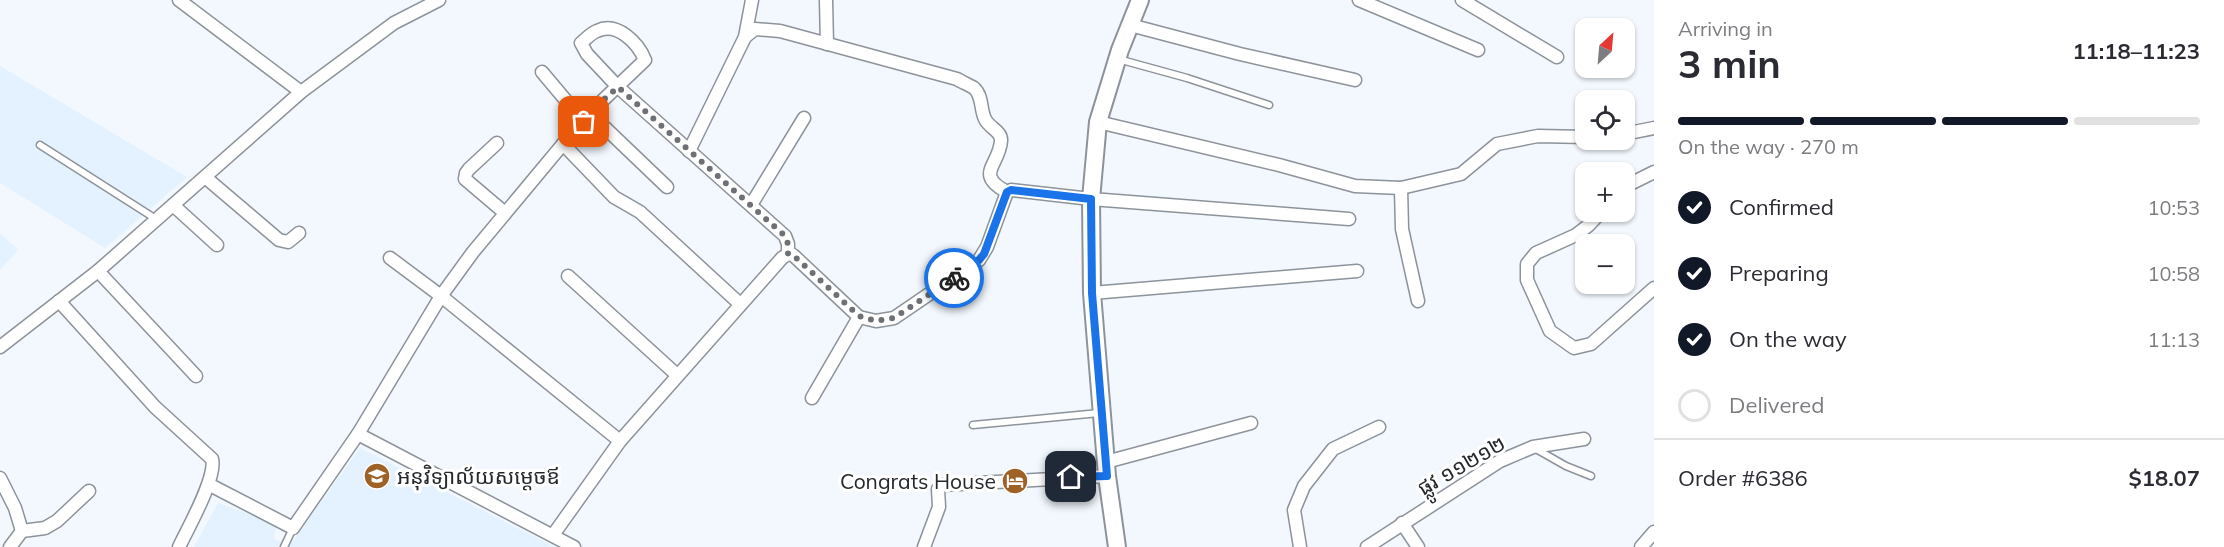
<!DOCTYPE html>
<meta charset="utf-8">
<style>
:root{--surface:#fff;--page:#f2f2f3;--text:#2b2b33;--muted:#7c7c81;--line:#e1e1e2;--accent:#111827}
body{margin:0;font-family:Mulish,"Noto Sans Khmer",sans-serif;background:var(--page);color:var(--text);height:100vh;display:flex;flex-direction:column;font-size:22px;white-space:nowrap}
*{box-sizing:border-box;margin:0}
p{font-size:20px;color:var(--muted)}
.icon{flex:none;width:33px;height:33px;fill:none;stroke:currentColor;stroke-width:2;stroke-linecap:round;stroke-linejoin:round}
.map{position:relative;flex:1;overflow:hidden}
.sheet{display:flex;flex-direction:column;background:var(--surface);width:570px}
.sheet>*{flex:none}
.needle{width:39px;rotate:26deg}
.buttons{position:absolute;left:1575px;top:18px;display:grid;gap:12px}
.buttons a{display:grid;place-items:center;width:60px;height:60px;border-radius:12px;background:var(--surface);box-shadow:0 2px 4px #0004;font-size:30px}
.pin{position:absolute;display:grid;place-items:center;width:51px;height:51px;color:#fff;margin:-26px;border-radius:12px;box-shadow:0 3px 9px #0006}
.courier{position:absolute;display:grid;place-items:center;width:60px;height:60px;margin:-30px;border:4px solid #1a73e8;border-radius:50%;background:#fff;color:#222;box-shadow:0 2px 8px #0007}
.summary em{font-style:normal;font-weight:700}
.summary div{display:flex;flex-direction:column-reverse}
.summary{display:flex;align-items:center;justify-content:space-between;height:102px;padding:0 24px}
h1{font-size:39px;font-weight:700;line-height:45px}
.bar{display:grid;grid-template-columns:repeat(4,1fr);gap:9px 6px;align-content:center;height:72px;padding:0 24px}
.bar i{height:8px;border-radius:4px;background:var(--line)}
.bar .current{background:var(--accent)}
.bar p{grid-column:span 4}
.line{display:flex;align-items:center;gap:15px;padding:0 24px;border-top:2px solid var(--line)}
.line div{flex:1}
ol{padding:0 24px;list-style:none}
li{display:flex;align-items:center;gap:18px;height:66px}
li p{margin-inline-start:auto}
li .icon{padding:6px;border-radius:50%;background:var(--accent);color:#fff;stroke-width:4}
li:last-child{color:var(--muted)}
li i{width:33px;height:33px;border:3px solid var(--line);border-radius:50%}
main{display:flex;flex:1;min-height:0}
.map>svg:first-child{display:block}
</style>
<main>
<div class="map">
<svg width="1654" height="547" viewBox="0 0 1654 547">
<rect width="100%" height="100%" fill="#f2f8fe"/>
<g fill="#e4f1ff">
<polygon points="0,66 187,177 105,248 0,183"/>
<polygon points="0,233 18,250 0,270"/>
<polygon points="360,448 555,547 194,547 218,503 277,524 274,539 290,545"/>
</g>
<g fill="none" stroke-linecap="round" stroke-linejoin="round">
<defs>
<g id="lane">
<polyline points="1118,59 1187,78 1269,105"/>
<polyline points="40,145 156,219"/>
<polyline points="973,425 1099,413"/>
<polyline points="1536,449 1566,466 1591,476"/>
<polyline points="284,547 293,528"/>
</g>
<g id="street">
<polyline points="179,0 301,92"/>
<polyline points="826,0 827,44"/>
<polyline points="1359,0 1478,50"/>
<polyline points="1462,0 1557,57"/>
<polyline points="1130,25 1240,54 1355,80"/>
<path d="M745 37 755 29 780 31 957 79C962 82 969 85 974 88 983 96 980 109 985 119 989 128 1002 131 1001 141 999 166 974 174 1007 192L1011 190 1091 199 1349 219"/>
<polyline points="542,72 584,122"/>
<polyline points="1098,122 1279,165 1355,186 1401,188 1461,174 1497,144 1538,136 1586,137"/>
<polyline points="1624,134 1654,128"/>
<polyline points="497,143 469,169 466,173 465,179 505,213"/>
<polyline points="563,144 614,197 640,212 740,304"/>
<polyline points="689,151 745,37 752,0"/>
<polyline points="205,177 279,240 288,242 299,233"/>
<path d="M667 187 598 121 596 113 600 103 645 60C638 43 617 21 597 31 591 33 586 39 581 43L587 54 618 87 785 236 788 244V254"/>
<polyline points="1624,187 1654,172"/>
<polyline points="1401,188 1402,229 1418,301"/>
<polyline points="173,205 217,245"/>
<polyline points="751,205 804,118"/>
<polyline points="1601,212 1589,225 1576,235 1536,253 1527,264 1527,280 1550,331 1574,348 1591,344 1654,288"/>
<polyline points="788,254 793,255 859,317 876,321 894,318 979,260 987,247 1007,192"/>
<polyline points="390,258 441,296 620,441"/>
<polyline points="98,271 196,376"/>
<polyline points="568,276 677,375"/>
<polyline points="1092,293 1357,271"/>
<path d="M59 301 155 407 212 459C217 477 188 528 179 547"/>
<polyline points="0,347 98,271 301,92 394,23 439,0"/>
<polyline points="812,398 859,317"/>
<polyline points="358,434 574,547"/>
<polyline points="1106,462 1251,423"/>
<polyline points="0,478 15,508 22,531 10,547"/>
<polyline points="208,487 212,486 293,528 358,434 441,296 473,252 563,144 596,113"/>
<polyline points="1402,523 1418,547"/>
<polyline points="22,531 45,528 57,521 89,491"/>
<polyline points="553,535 620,441 782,258 788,254"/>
<polyline points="924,547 939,507 938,489 942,485 1107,476"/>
<polyline points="1300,547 1294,510 1304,486 1333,449 1379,427"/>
<polyline points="1367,547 1500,461 1533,447 1584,439"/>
<polyline points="1641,547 1654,532"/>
</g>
<polyline id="secondary" points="1117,547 1107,476 1092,293 1091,199 1098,122 1120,50 1140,0"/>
</defs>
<use href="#lane" stroke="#8c939a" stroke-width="9"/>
<use href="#street" stroke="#8c939a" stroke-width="15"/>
<use href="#secondary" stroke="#8c939a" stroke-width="20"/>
<use href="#lane" stroke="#fff" stroke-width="6"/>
<use href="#street" stroke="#fff" stroke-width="12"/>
<use href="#secondary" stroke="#fff" stroke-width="16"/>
</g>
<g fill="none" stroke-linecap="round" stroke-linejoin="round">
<polyline stroke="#6d7175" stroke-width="6" stroke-dasharray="0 10.8" points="584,122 596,113 600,103 618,87 785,236 788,244 788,254 793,255 859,316 876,321 894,318 954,278"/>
<polyline stroke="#1a73e8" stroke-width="8" points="954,278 979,260 984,254 1007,192 1011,190 1091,199 1092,293 1107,476 1071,477"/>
</g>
<defs>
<symbol id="school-disc" viewBox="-11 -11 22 22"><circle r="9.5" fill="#9f6226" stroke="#fff"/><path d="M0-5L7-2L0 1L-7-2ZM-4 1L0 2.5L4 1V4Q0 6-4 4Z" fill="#fff"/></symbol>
<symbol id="hotel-disc" viewBox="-11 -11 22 22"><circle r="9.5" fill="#9f6226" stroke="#fff"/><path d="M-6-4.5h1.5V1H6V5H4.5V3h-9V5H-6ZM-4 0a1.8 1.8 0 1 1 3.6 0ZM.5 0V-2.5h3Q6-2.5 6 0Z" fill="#fff"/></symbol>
</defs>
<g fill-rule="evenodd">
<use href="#school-disc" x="362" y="461" width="30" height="30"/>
<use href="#hotel-disc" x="1000" y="466" width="30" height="30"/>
</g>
<g text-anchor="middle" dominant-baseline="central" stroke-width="6" stroke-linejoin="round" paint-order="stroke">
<g font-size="21" fill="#25282b" stroke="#fff">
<text transform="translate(1461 465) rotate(-30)">ផ្លូវ ១១២១២</text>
</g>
<g font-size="21" fill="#25282b" stroke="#fff" text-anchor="start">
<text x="397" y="476">អនុវិទ្យាល័យសម្តេចឪ</text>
<text x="996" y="481" text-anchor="end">Congrats House</text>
</g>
</g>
</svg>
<div class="buttons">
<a><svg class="needle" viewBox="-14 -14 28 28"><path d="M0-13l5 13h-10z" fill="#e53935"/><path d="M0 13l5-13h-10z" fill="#7c7c81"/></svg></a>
<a><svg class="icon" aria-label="locate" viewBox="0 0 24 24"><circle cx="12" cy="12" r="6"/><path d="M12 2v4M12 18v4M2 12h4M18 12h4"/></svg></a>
<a>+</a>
<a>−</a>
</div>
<div class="pin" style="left:584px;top:122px;background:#ea580c"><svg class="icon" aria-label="bag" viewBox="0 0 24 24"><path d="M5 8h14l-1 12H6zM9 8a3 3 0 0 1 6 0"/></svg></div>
<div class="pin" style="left:1071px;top:477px;background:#1f2937"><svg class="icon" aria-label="home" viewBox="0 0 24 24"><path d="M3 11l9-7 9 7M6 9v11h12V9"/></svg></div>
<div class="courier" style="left:954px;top:278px"><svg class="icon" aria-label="bike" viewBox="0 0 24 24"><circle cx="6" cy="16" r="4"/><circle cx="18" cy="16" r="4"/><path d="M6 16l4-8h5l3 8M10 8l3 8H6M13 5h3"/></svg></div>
</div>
<section class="sheet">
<div class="summary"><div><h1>3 min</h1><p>Arriving in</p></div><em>11:18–11:23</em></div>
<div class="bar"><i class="current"></i><i class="current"></i><i class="current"></i><i></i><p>On the way · 270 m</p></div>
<ol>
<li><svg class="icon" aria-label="check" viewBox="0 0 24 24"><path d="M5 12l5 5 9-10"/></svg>Confirmed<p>10:53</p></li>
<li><svg class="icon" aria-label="check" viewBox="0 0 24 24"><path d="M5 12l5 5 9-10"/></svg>Preparing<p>10:58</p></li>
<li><svg class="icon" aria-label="check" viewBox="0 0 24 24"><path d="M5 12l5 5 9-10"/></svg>On the way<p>11:13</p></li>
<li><i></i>Delivered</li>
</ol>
<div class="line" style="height:78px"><div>Order #6386</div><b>$18.07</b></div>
</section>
</main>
